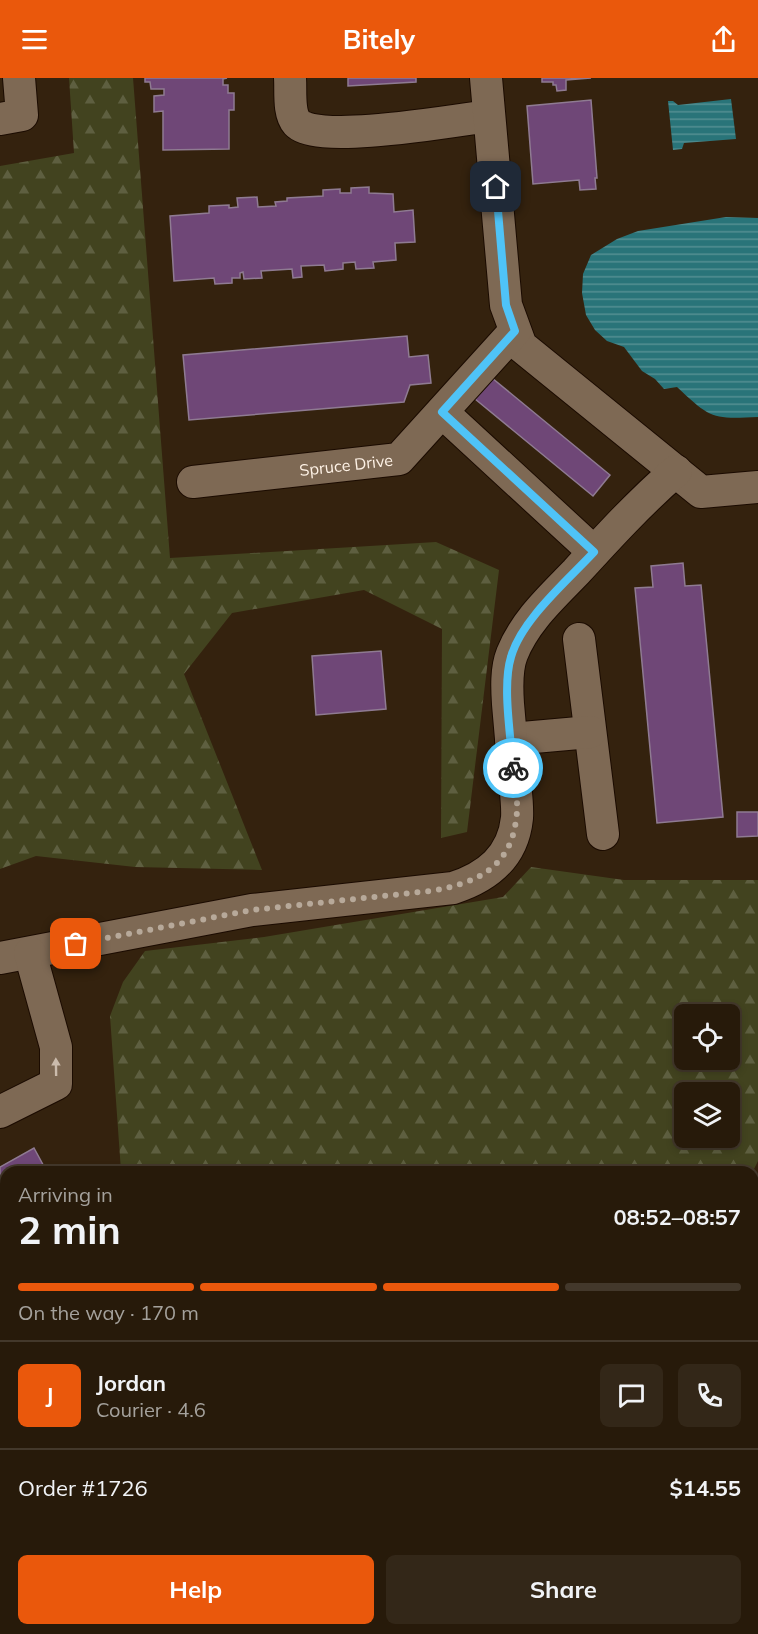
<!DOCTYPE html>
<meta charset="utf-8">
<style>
:root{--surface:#271a0a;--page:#332718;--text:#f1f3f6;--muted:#a4a19c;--line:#43382b;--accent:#ea580c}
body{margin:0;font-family:Mulish,sans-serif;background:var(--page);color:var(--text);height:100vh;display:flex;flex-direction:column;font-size:22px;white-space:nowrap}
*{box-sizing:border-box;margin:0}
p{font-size:20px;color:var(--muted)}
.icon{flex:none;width:33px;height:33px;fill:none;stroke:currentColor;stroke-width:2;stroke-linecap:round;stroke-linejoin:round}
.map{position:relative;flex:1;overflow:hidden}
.details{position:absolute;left:0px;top:1088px;width:759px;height:470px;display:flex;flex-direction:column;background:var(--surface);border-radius:18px 18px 0 0;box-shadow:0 3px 9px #0003,0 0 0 2px var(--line)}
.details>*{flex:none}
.buttons{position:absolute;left:674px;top:926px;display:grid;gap:12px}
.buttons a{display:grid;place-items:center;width:66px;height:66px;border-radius:9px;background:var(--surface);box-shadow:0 3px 9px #0003,0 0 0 2px var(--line);font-size:30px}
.pin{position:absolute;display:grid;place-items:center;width:51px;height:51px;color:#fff;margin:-26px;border-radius:12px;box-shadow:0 3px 9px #0006}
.courier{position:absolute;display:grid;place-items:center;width:60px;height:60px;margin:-30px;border:4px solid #4fc3f7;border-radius:50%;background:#fff;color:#222;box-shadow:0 2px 8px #0007}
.headline em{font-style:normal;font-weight:700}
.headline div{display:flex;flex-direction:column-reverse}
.headline{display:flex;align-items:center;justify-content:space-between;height:102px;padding:0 18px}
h1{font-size:39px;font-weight:700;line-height:45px}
.bar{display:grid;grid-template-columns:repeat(4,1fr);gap:9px 6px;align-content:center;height:72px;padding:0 18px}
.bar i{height:8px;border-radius:4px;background:var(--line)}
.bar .on{background:var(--accent)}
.bar p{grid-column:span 4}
.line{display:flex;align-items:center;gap:15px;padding:0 18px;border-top:2px solid var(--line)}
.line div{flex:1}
.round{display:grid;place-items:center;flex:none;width:63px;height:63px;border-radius:9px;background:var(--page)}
.cta{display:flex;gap:12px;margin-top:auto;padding:12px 18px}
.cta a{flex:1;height:69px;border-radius:9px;background:var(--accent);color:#fff;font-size:24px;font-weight:700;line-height:69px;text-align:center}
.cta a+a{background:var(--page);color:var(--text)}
header{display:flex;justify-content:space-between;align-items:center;height:78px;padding:0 18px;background:var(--accent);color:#fff;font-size:27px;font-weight:700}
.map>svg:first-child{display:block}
</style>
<header><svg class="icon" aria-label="menu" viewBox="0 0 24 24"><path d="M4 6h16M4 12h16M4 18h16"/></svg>Bitely<svg class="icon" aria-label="share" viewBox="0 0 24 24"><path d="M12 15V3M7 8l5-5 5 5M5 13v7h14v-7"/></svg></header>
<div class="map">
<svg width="758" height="1556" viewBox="0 0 758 1556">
<defs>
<pattern id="forest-firs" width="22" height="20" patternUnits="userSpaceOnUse" patternTransform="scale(1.5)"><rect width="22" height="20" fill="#42431f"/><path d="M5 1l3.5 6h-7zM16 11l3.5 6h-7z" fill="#5e5f40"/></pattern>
<pattern id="water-rules" width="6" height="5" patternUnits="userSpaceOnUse" patternTransform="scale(1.5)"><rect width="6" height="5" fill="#297479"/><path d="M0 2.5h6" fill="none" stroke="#548f92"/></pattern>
</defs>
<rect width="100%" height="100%" fill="#34220e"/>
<g fill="url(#forest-firs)" fill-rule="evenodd">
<polygon points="69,0 133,0 170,480 436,464 499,492 467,754 441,760 442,551 364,512 232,535 184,596 262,792 135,789 36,778 0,791 0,88 74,75"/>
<path d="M531 789 624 802H758V1083L753 1093H121L110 938 123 904 145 873 264 859 503 819ZM684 936H729V981H684ZM684 1014H729V1059H684Z"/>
<polygon points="753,1197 758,1200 758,1488 753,1486"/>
<polygon points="6,1453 6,1551 529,1551 523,1556 0,1556 0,1460"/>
<polygon points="569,1551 709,1551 708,1556 579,1556"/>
</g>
<g fill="url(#water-rules)">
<polygon points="731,21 736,61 684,65 682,71 673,72 668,23 673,23 678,27"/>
<path d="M726 139 758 140V339C712 341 711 341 677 309L664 311 655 301 642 293 624 269 607 263 595 252 586 237 582 215 583 196 591 177 617 161 638 153Z"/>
</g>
<g fill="#6f4777" stroke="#8f7b92" stroke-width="1.5">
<polygon points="145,0 227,0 223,1 223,7 228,7 228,15 234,15 234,32 229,32 229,71 163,72 163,33 154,34 154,18 164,17 164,11 151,11 150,4 145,4"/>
<polygon points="348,0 416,0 416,4 348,8"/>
<polygon points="542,0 591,0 566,2 566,12 557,13 556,7 553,7 553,4 542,4"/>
<polygon points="591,22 597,100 595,100 596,111 580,112 579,102 533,106 527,28"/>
<polygon points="369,109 369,115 393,116 394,134 413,132 415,164 395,165 396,182 373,184 374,190 356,191 355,184 343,185 343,191 325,193 324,187 301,188 302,199 293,200 292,191 261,193 262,200 244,201 243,194 240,195 240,200 232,200 232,205 215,206 214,200 174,203 170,138 209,135 209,128 229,127 229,130 238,129 237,120 257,119 258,129 276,128 275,124 287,123 287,120 323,118 323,112 340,111 340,115 351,115 351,110"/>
<polygon points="407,258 409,279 428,277 431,305 410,307 404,324 189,342 183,277"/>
<polygon points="492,300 610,397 593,418 475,321"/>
<polygon points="683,485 685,508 701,507 723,739 657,745 635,510 653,509 651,488"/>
<polygon points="381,573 386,631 316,637 312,578"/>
<polygon points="737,734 758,734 758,758 737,759"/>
<polygon points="34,1070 47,1094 6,1094 6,1239 2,1241 0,1237 0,1089"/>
</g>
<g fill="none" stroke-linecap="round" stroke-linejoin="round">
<defs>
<g id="minor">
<path d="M290 0C291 13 288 35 297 45 317 67 457 42 489 38"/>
<polyline points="486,0 506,227 521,268 701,414 758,409"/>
<polyline points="0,41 22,37 19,0"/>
<polyline points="442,334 594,474"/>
<path id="s1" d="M193 404 399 381 515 253"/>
<polyline points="579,561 603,756"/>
<polyline points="511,661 590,654"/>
<path d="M0 880 252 832 453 810C487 799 513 779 517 740 518 725 515 709 514 695 512 672 510 649 508 626 507 611 506 591 512 576 525 543 552 519 576 494 608 459 640 424 676 393"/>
<polyline points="0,1034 56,1006 56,969 30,875"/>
<polyline points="0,1304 6,1316"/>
<polyline points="0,1420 6,1410"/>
</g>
</defs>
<use href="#minor" stroke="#1b0b00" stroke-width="34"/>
<g stroke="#786856" stroke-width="4" stroke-dasharray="4.5 3" stroke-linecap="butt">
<polyline points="753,1513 758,1516"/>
<polyline points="349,1551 352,1556"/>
<polyline points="453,1556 462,1551"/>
</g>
<use href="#minor" stroke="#7e6954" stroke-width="32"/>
</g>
<defs><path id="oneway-solid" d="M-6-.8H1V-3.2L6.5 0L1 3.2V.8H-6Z" transform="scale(1.5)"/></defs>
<use fill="#cbbbac" href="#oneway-solid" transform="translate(56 989) rotate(-91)"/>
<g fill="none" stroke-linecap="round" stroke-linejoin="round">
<path stroke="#b7a99a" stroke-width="6" stroke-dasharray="0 10.8" d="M76 866 252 832 430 813C474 806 510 791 516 742 519 725 515 707 513 690"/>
<path stroke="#4fc3f7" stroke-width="8" d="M496 109 506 227 515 253 442 334 594 474C568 502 521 542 511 579 502 608 511 659 513 690"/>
</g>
<g text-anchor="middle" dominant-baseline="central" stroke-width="4.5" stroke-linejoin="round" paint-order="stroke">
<g font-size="16" fill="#fef2e6" stroke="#34220e">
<text stroke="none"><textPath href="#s1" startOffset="154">Spruce Drive</textPath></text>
</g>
</g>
</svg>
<div class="buttons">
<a><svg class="icon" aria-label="locate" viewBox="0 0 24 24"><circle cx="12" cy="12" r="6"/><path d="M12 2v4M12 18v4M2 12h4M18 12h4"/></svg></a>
<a><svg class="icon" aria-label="layers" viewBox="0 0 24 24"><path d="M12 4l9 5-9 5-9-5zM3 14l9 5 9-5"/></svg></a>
</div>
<div class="pin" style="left:76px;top:866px;background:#ea580c"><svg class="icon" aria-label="bag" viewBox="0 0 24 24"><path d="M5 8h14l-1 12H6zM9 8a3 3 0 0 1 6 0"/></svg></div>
<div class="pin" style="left:496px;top:109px;background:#1f2937"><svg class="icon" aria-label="home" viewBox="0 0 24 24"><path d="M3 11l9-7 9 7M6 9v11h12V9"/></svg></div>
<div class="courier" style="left:513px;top:690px"><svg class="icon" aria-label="bike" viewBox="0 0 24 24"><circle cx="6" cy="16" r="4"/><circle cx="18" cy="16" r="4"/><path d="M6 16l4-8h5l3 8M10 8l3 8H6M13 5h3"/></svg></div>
<section class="details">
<div class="headline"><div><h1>2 min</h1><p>Arriving in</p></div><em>08:52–08:57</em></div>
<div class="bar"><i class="on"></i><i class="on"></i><i class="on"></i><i></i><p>On the way · 170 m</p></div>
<div class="line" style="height:108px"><b class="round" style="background:var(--accent);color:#fff">J</b><div><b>Jordan</b><p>Courier · 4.6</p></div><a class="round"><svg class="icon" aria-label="chat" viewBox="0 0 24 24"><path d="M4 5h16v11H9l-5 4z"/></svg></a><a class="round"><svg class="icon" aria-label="phone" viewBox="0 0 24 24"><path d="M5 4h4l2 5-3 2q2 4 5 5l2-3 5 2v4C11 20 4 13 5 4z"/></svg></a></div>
<div class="line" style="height:78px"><div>Order #1726</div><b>$14.55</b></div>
<div class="cta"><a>Help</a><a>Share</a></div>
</section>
</div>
